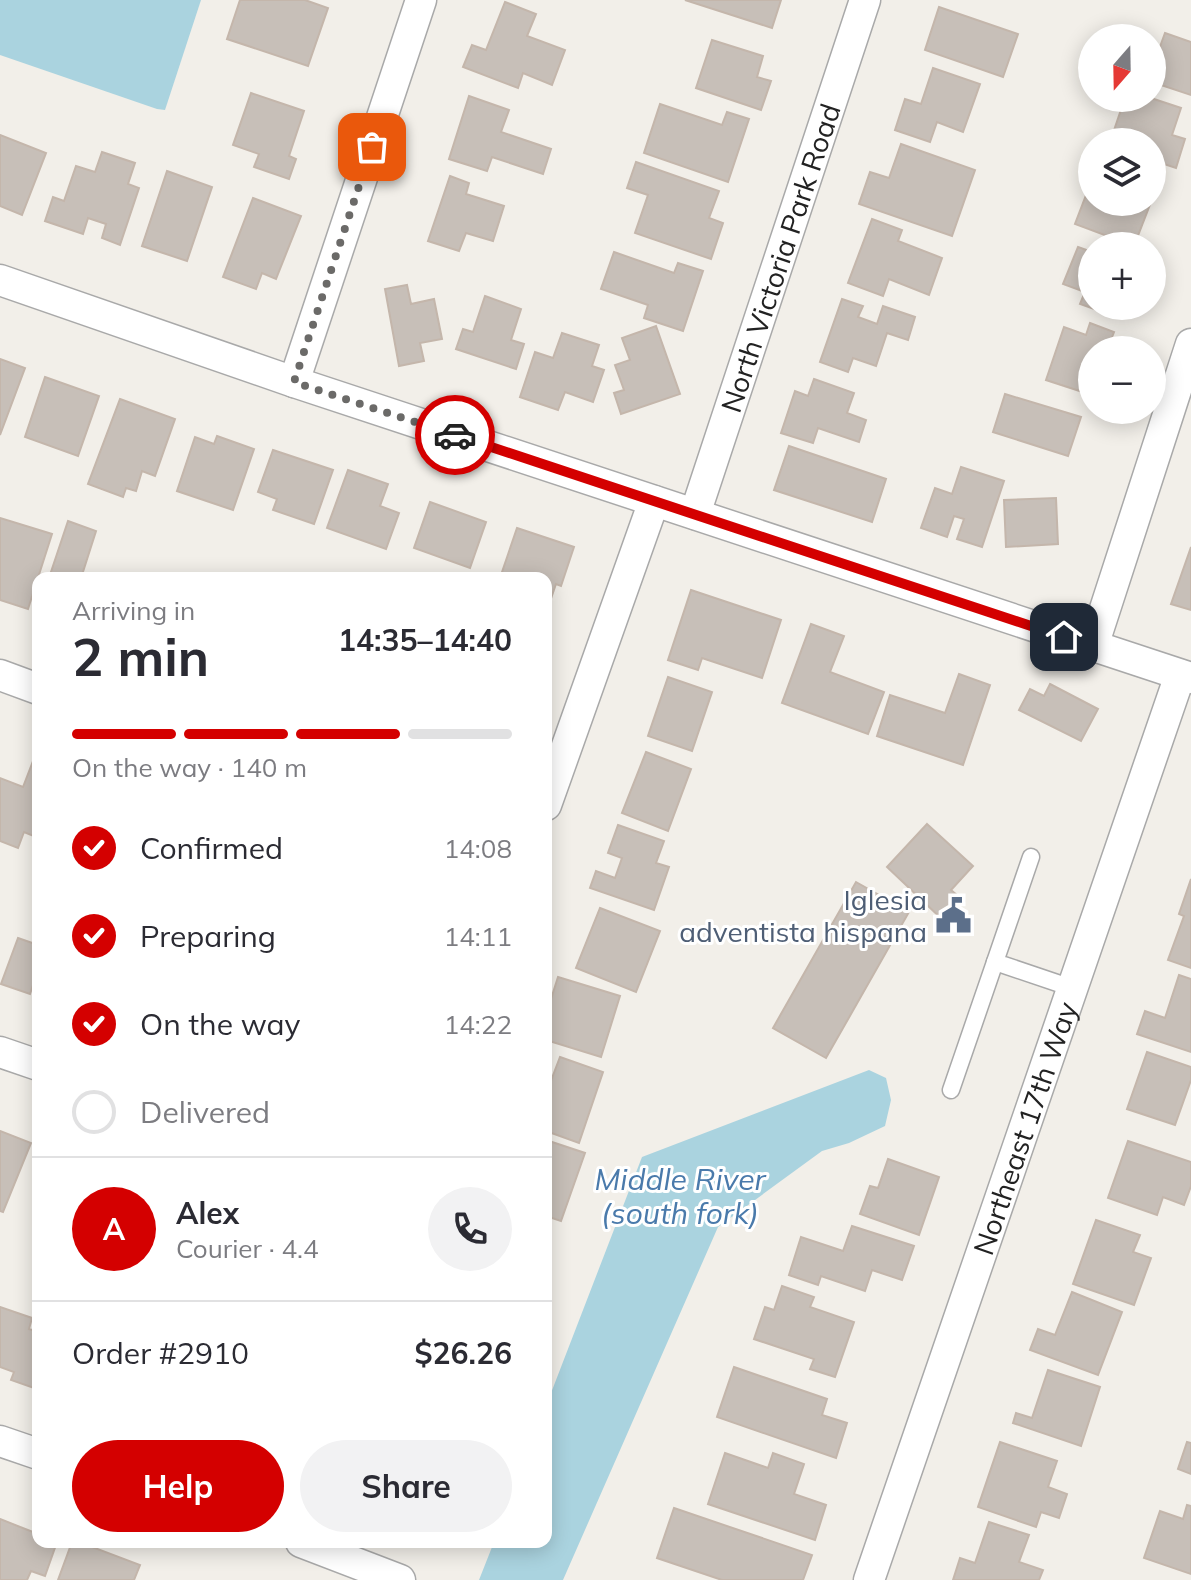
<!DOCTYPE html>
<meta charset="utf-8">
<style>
:root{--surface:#fff;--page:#f2f2f3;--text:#2b2b33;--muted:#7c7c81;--line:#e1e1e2;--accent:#d40000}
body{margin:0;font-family:Mulish,sans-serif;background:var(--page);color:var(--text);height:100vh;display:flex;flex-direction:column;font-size:30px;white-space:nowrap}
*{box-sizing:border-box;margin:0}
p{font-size:26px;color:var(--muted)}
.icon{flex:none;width:44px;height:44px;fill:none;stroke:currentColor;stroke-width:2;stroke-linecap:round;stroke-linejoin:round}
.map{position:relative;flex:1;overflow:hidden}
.side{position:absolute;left:32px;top:572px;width:520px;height:976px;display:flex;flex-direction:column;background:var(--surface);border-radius:16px;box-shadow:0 4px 20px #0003}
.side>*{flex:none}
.needle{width:52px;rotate:200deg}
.buttons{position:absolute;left:1078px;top:24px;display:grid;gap:16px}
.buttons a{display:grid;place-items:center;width:88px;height:88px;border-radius:50%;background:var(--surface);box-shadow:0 4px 20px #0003;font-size:40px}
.pin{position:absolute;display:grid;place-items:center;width:68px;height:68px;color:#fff;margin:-34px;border-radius:16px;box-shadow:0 4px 12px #0006}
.courier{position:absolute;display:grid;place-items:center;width:80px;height:80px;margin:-40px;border:6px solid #d40000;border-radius:50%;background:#fff;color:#222;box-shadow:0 2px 10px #0007}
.headline em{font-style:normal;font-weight:700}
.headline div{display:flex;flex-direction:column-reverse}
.headline{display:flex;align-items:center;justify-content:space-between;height:136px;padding:0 40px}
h1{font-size:52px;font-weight:700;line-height:60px}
.bar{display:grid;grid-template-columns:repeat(4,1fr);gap:12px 8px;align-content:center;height:96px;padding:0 40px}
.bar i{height:10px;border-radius:6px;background:var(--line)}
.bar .on{background:var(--accent)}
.bar p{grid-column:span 4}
.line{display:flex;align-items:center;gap:20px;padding:0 40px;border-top:2px solid var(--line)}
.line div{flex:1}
.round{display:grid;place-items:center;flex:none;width:84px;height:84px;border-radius:42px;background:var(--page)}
ol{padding:0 40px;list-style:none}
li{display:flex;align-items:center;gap:24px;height:88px}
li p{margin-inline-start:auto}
li .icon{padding:8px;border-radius:50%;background:var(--accent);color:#fff;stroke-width:4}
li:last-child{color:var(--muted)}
li i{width:44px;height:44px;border:4px solid var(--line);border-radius:50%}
.cta{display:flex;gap:16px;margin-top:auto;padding:16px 40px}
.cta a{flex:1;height:92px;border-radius:48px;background:var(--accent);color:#fff;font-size:32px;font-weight:700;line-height:92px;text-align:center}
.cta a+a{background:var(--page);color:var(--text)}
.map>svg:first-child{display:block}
</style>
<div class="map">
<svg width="1191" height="1580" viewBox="0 0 1191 1580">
<rect width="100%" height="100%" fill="#f2efe9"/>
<g fill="#aad3df">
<polygon points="0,0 201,0 165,110 157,109 0,55"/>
<polygon points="869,1070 886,1078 891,1100 885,1126 849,1143 822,1151 718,1227 563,1580 479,1580 494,1542 546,1542 546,1406 642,1157"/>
</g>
<g fill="#c7bfb8" stroke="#c4b6ab" stroke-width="2">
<polygon points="240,0 305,0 328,8 308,66 227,39"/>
<polygon points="685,0 781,0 772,28"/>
<polygon points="505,2 536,14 527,36 565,50 552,85 523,73 518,88 463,67 472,45 486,50"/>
<polygon points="939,7 1018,34 1003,77 925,50"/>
<polygon points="1165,33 1191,42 1191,95 1152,82 1152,69"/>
<polygon points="712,40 763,56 757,77 771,81 761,110 696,88"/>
<polygon points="933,68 980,84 963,132 937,122 930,142 895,130 905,99 921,104"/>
<polygon points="251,93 304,111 289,156 296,159 289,179 254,167 259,154 233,145"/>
<polygon points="469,96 509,110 501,132 551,149 543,174 492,157 487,171 449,159"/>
<polygon points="1125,98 1151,98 1181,108 1172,135 1185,139 1176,168 1152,160 1152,142 1110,142"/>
<polygon points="660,104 722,125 727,112 749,119 728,182 644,153"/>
<polygon points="0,135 46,153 22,215 0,206"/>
<polygon points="901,144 975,170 952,236 859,204 870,172 889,178"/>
<polygon points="102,152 135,163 128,184 139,188 120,245 102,238 106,224 88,218 83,234 45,221 53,197 64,201 76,166 95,172"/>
<polygon points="636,162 719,191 709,218 723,223 711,259 635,233 648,195 627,188"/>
<polygon points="167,171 212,187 187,261 142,246"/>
<polygon points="450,176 469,183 466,194 504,206 493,241 466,233 459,251 428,241"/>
<polygon points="1088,190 1092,191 1092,202 1151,202 1134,246 1075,224"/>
<polygon points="253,198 301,216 276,279 262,273 256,289 223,277"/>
<polygon points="872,219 902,230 898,241 942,258 929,295 889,279 883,296 848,283"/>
<polygon points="1078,247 1092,252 1092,306 1115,306 1111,315 1080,304 1085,292 1063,284"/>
<polygon points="614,252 674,273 678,263 703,271 683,331 644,318 648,305 601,289"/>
<polygon points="407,285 411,304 434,299 442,339 420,343 424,361 399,366 385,289"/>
<polygon points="485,296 521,309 511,340 524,344 516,369 456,349 463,329 473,332"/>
<polygon points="842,299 863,306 858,317 877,324 883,306 915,317 908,340 887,333 876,366 853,358 848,372 820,362"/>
<polygon points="1090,323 1114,332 1107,350 1092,350 1092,395 1046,380 1064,327 1086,335"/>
<polygon points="656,326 680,394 621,414 614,393 624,390 615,365 630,360 622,338"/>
<polygon points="562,333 599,345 592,366 604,370 593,402 565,392 558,410 520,397 535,352 553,358"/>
<polygon points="0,359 25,368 0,435"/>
<polygon points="45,377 99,396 78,456 25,437"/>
<polygon points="814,379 854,393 847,413 866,420 859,442 818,428 813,443 781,433 795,391 808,396"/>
<polygon points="1005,394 1081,417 1068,456 993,432"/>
<polygon points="120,399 175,419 155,476 142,471 136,491 126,488 123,497 88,484"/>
<polygon points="217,436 254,449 233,510 177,491 195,437 214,444"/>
<polygon points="789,446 886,479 872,522 774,490"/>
<polygon points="273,450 333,470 314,524 273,510 277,499 258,492"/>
<polygon points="961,467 1004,481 982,547 957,539 964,519 954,516 947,537 921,528 935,488 952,494"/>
<polygon points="348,470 388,484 380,506 399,513 386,549 327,528"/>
<polygon points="1056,498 1058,544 1006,547 1004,500"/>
<polygon points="430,502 486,522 470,568 414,548"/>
<polygon points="0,518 52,534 28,609 0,600"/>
<polygon points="68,521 96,531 82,575 91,578 49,578"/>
<polygon points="517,528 574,547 561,586 556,584 546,613 546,578 500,578"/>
<polygon points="1191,547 1191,610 1171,604"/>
<polygon points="691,590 781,620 762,678 702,658 698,670 668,660"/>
<polygon points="811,624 844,636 830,672 884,692 868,734 782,703"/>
<polygon points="959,674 990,685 963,765 877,736 890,695 945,713"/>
<polygon points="668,677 712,692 692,751 648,736"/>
<polygon points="1050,684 1098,709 1081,741 1019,710 1030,689 1044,696"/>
<polygon points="646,752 691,769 668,831 622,813"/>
<polygon points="35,756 38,757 38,832 36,837 24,832 18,848 0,841 0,778 23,787"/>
<polygon points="927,824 973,866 951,890 964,901 945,922 887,867"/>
<polygon points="618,825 664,841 656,863 669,867 654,910 590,888 596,871 615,878 622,858 608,853"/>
<polygon points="1191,879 1191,968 1168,960 1184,916 1179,914"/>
<polygon points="856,882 909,912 826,1058 773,1028"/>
<polygon points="600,908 660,931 636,992 576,968"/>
<polygon points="18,938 38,945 38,980 35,979 30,994 1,984"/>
<polygon points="1179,975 1191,979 1191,1052 1137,1034 1145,1011 1165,1018"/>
<polygon points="558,977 620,996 601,1057 546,1040 546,1015"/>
<polygon points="1147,1052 1191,1067 1191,1080 1175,1125 1127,1109"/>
<polygon points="560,1057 603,1072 579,1143 546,1131 546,1094"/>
<polygon points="0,1131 31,1143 3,1212 0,1211"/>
<polygon points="546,1140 585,1153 561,1221 546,1216"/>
<polygon points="1128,1141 1191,1162 1191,1186 1184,1205 1163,1197 1157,1215 1108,1198"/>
<polygon points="888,1159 939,1177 919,1235 860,1214 870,1186 878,1188"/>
<polygon points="1096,1220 1140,1235 1133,1252 1151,1258 1134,1305 1073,1284"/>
<polygon points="852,1226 914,1246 902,1280 872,1270 865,1291 821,1276 818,1285 789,1275 801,1237 843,1251"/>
<polygon points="782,1286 814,1297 810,1307 854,1322 835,1377 810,1369 814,1359 754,1339 765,1307 774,1310"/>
<polygon points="1072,1292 1122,1312 1098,1375 1030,1350 1038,1329 1055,1335"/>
<polygon points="0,1307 32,1318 29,1329 38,1332 38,1377 34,1388 11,1380 14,1372 0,1367"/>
<polygon points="734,1367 827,1399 822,1415 847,1423 836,1458 717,1417"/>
<polygon points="1048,1370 1100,1387 1081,1446 1013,1423 1016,1413 1032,1418"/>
<polygon points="1000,1442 1057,1461 1048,1487 1067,1494 1059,1518 1041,1512 1036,1527 978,1507"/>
<polygon points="1187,1442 1191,1443 1191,1474 1178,1469"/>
<polygon points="725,1453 768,1468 773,1453 804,1464 794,1494 826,1505 815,1540 708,1504"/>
<polygon points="1187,1505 1191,1506 1191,1574 1144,1558 1160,1511 1183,1519"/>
<polygon points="674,1508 812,1555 803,1580 722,1580 657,1558"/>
<polygon points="0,1519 38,1534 38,1542 57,1542 45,1576 31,1571 27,1580 0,1580"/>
<polygon points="989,1522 1029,1535 1019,1562 1043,1570 1039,1580 953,1580 960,1558 975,1563"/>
<polygon points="72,1542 79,1542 140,1565 134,1580 58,1580"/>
</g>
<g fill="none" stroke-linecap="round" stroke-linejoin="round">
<defs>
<g id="service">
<polyline points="1031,857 995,962 1072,988"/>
<polyline points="951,1090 995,962"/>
</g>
<g id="minor">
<polyline points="0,280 294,382 1191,678"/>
<polyline points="294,382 421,0"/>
<path id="s1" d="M695 514 865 0"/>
<polyline points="1093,646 1191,344"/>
<polyline points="0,675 38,689"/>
<polyline points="546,805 654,501"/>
<polyline points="0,1052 38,1065"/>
<polyline points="0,1441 38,1454"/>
<polyline points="301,1542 400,1580"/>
<path id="s2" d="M869 1580 1180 675"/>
</g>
</defs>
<use href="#service" stroke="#a9a9a9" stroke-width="19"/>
<use href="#minor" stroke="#a9a9a9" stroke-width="33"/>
<use href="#service" stroke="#fff" stroke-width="16"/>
<use href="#minor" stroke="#fff" stroke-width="30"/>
</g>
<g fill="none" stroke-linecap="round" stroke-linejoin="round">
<polyline stroke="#6b6a68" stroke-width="8" stroke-dasharray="0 14.4" points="372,147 294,382 455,435"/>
<polyline stroke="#d40000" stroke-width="10" points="455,435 1064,637"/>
</g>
<defs>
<symbol id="civic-bare" viewBox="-9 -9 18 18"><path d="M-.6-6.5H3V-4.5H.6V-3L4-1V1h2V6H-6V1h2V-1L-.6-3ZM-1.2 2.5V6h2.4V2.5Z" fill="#5c6f8a" stroke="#fff" stroke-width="2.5" paint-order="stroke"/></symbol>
</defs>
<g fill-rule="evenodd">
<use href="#civic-bare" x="928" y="890" width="51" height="51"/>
</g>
<g text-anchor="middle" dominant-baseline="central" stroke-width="6" stroke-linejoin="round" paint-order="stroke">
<g font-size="28" fill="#222" stroke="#fff">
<text stroke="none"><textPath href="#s1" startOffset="270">North Victoria Park Road</textPath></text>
<text stroke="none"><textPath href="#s2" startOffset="478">Northeast 17th Way</textPath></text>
</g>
<g font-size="28" fill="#4e5e75" stroke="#fff" text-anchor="end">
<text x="927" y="899">Iglesia<tspan x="927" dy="32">adventista hispana</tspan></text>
</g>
<g font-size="30" font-style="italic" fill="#4a7aab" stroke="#fff">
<text x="680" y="1179">Middle River<tspan x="680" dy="34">(south fork)</tspan></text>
</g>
</g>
</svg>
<div class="buttons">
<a><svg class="needle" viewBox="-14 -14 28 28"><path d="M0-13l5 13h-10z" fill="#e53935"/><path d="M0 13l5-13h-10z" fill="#7c7c81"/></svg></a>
<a><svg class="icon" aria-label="layers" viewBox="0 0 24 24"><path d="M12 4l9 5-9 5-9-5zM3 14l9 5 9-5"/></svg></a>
<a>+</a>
<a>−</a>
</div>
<div class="pin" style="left:372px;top:147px;background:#ea580c"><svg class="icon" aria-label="bag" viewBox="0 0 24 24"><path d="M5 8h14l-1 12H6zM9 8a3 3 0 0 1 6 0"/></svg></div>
<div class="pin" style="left:1064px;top:637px;background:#1f2937"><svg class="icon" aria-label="home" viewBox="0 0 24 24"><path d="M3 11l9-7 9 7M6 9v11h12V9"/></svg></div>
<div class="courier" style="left:455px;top:435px"><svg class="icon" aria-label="car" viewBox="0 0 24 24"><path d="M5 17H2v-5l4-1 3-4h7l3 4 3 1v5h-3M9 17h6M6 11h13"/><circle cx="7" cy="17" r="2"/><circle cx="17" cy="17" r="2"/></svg></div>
<section class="side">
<div class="headline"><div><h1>2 min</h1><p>Arriving in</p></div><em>14:35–14:40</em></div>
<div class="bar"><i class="on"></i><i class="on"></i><i class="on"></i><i></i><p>On the way · 140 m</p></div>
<ol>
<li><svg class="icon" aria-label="check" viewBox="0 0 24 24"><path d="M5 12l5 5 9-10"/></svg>Confirmed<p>14:08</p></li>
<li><svg class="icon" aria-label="check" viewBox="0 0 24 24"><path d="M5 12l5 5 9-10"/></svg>Preparing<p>14:11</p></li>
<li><svg class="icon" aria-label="check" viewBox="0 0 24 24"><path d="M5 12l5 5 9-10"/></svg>On the way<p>14:22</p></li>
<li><i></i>Delivered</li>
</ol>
<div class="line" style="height:144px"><b class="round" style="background:var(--accent);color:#fff">A</b><div><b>Alex</b><p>Courier · 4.4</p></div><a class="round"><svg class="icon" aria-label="phone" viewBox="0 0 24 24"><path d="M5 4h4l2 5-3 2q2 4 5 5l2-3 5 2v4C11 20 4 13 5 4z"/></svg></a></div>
<div class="line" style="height:104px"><div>Order #2910</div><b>$26.26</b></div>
<div class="cta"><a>Help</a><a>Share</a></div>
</section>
</div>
